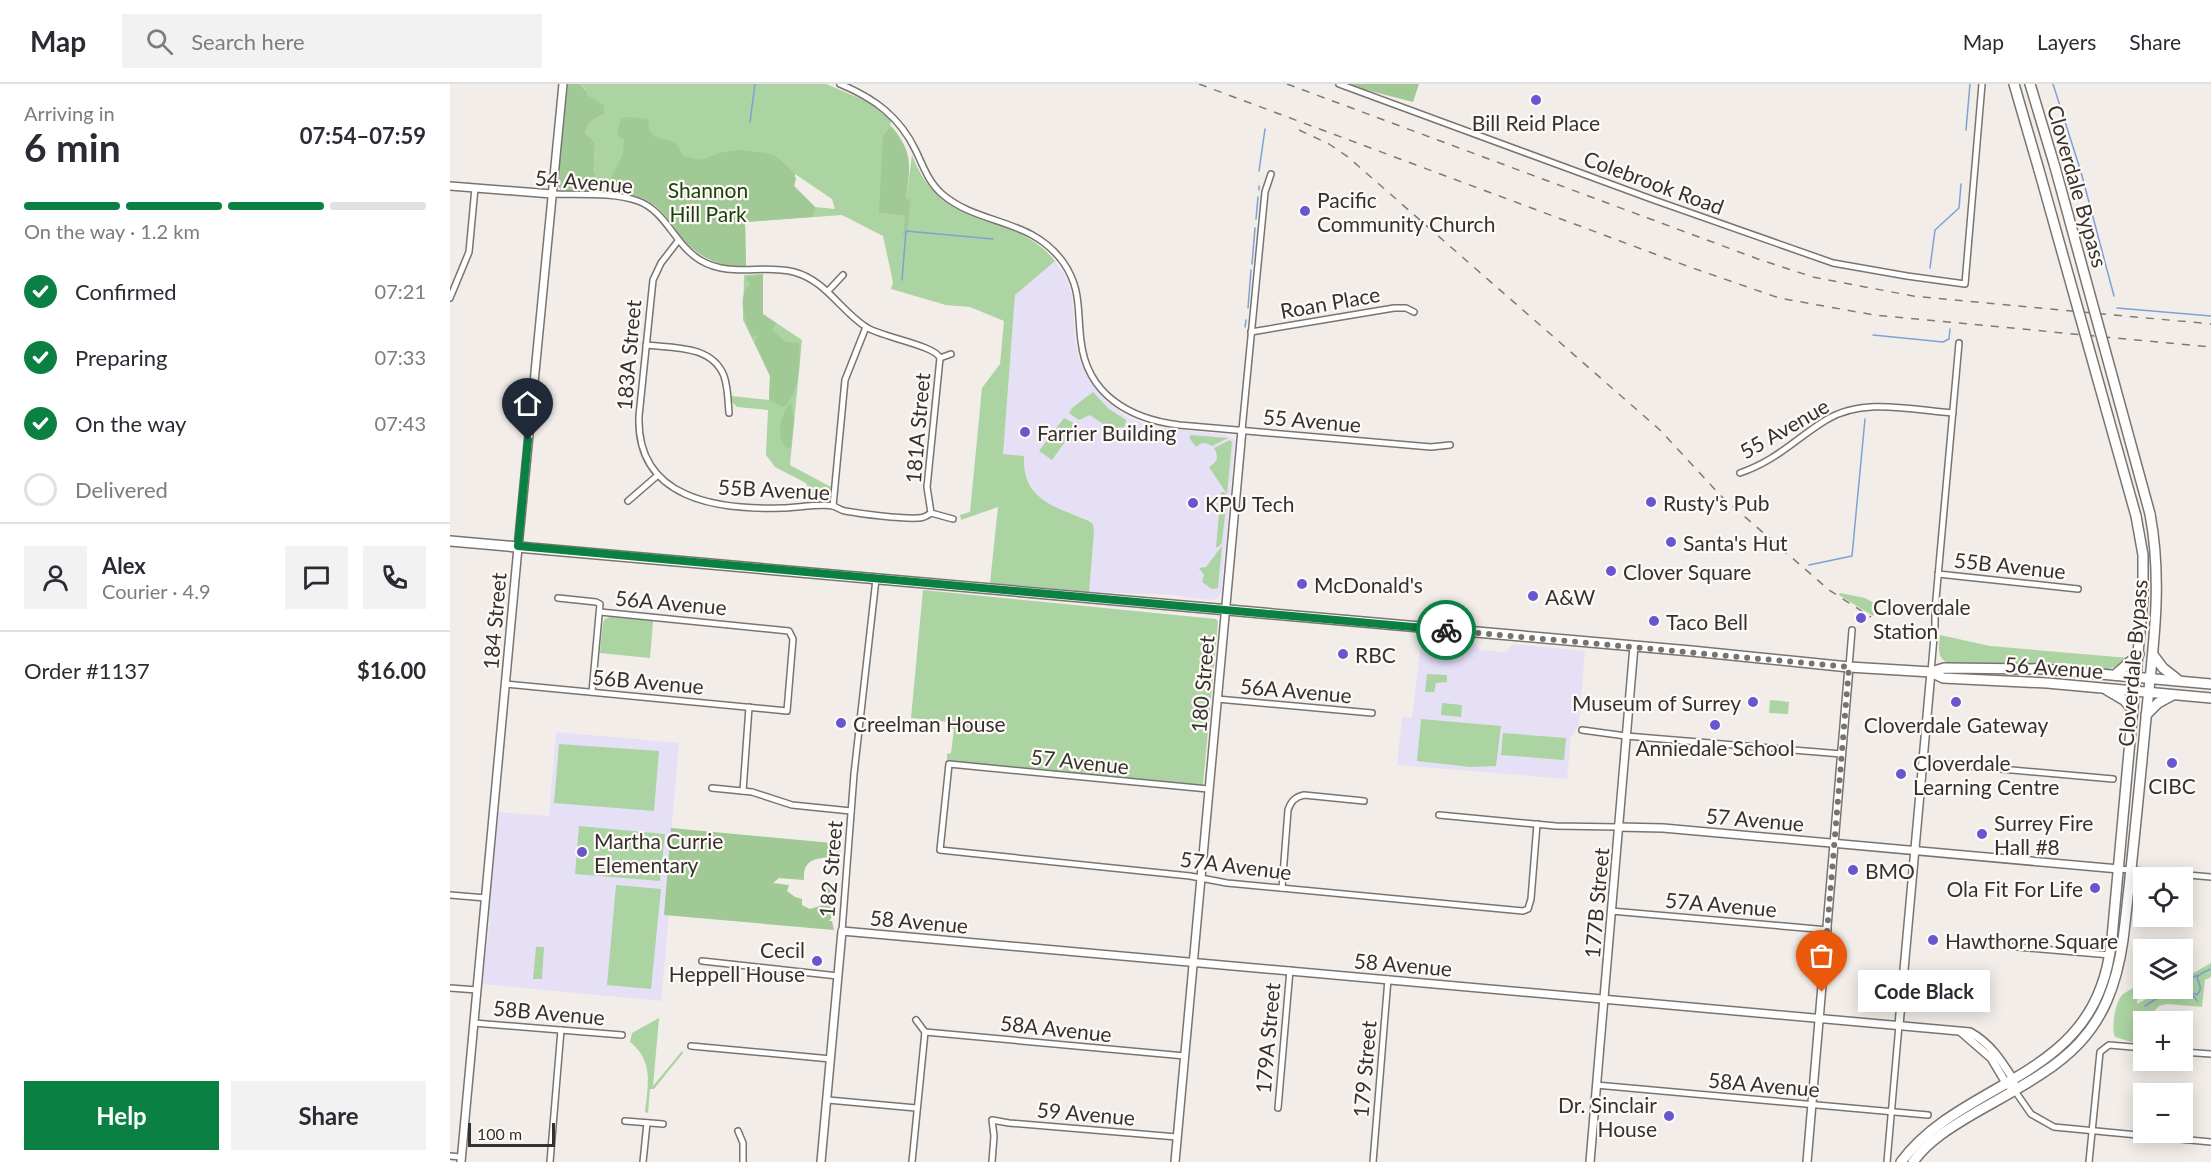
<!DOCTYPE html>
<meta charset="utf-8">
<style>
:root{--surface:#fff;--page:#f2f2f3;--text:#2b2b33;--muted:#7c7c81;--line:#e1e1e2;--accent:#0b8043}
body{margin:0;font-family:Lato,sans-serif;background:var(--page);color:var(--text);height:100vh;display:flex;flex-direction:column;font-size:22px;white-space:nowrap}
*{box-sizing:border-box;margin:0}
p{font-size:20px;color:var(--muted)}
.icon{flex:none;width:33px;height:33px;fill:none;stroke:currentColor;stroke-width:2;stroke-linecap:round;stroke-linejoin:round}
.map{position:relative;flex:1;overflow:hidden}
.drawer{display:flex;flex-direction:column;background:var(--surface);width:450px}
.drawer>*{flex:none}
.buttons{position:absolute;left:1683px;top:783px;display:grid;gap:12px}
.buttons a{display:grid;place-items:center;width:60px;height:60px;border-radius:0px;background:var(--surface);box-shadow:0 3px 15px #0003;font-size:30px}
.scale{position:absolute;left:18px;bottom:15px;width:87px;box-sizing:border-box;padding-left:6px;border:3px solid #343230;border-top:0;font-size:16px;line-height:21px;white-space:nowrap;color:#343230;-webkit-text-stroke:4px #fffaf6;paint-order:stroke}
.pin{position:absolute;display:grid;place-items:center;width:51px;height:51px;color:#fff;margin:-62px -26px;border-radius:50% 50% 50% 0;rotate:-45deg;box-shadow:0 0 6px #0007}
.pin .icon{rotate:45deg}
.courier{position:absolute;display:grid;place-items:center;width:60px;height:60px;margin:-30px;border:4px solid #0b8043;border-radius:50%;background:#fff;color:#222;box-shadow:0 2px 8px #0007}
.bubble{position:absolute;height:42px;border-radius:0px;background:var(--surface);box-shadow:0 3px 15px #0003;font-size:20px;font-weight:700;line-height:42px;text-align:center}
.head em{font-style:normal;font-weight:700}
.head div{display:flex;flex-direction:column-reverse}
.head{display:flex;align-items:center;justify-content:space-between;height:102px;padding:0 24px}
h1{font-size:39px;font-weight:700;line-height:45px}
.bar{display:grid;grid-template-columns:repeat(4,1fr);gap:9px 6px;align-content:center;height:72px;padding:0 24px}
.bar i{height:8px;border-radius:4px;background:var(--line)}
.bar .active{background:var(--accent)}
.bar p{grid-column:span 4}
.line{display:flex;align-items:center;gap:15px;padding:0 24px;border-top:2px solid var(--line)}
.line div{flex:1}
.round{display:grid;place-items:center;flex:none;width:63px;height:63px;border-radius:0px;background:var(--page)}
ol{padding:0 24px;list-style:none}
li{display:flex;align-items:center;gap:18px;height:66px}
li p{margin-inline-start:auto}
li .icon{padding:6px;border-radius:50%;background:var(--accent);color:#fff;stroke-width:4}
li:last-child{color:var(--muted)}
li i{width:33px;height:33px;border:3px solid var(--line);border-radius:50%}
.button{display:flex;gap:12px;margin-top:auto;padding:12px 24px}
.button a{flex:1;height:69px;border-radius:0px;background:var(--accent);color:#fff;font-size:24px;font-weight:700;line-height:69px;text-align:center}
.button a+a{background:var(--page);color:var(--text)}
header{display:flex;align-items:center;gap:36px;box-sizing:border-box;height:84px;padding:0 30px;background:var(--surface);border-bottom:2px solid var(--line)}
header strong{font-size:28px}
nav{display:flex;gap:33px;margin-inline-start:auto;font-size:21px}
.search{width:420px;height:54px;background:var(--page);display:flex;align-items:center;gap:15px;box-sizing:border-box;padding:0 21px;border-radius:0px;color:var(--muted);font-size:22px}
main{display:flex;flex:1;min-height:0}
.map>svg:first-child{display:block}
</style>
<header>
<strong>Map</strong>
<div class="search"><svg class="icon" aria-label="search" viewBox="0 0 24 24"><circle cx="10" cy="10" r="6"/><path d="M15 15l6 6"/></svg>Search here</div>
<nav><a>Map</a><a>Layers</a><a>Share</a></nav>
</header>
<main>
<section class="drawer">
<div class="head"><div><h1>6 min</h1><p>Arriving in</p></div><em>07:54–07:59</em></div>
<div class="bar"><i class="active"></i><i class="active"></i><i class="active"></i><i></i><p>On the way · 1.2 km</p></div>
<ol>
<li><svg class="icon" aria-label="check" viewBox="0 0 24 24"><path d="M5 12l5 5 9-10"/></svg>Confirmed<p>07:21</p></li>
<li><svg class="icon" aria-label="check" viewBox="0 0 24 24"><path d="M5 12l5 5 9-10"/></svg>Preparing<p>07:33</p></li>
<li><svg class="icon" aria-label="check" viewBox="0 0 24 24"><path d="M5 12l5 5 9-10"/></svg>On the way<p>07:43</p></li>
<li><i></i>Delivered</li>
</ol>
<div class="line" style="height:108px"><a class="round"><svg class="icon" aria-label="person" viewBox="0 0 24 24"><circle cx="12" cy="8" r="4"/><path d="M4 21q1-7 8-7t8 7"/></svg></a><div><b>Alex</b><p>Courier · 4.9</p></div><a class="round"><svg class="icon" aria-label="chat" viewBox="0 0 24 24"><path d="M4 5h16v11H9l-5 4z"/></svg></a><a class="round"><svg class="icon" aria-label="phone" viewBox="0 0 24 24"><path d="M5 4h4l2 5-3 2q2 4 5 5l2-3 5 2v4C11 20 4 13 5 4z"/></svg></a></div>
<div class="line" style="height:78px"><div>Order #1137</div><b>$16.00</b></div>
<div class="button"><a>Help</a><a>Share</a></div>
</section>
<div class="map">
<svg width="1761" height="1078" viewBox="0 0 1761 1078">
<rect width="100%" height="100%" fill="#f2ede8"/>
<g fill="#e5e0f6">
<polygon points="605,177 617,195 622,211 625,258 629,274 639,295 655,316 677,333 698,342 777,351 785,356 771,509 767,515 759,516 724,511 639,508 644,449 643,440 639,436 609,426 589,414 577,394 573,377 553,370 565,211"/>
<polygon points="972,552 1023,557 1030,566 1055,568 1063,560 1135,567 1129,641 1121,653 1117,695 947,681 952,633 962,634"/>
<polygon points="106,648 229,659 214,831 219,831 211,917 32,900 40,835 38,831 48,728 99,732"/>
</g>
<g fill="#acd3a2" fill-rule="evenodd">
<path d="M130 0H376L416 17 441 36 430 129 455 132 458 150 456 115 462 71C493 153 562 123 605 177L565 211 553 370 574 372C572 416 606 423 639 437L643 440 644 449 639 508 540 499 548 423 511 436 510 431 520 428 532 304 550 280 554 237 520 223 496 221 441 205 443 198 433 152 392 131 295 138 296 183C265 181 247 173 228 148 219 136 211 124 199 117 183 109 165 108 148 108L144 83 145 60 135 49 140 38 154 30 137 11 135 5ZM345 90 382 115 385 125 365 123 344 102Z"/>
<polygon points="313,190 313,230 352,256 340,381 381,403 379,415 374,419 366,420 356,399 325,383 316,371 318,326 287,323 282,318 281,312 319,316 320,292 293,236 294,191"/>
<polygon points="643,308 659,325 676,336 674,344 670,343 666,349 640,331 629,336 619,329 622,324"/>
<polygon points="614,334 627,341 602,376 589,367"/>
<path d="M740 351 778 354 762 362C755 358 752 358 746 363L740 355Z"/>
<path d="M780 356 782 358 777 410 759 383C768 378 769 372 764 364Z"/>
<polygon points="771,408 774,408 777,412 772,459 768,463 766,463"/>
<polygon points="772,462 768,504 762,505 752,498 754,491 749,484 756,483"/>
<polygon points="473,506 766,535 768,538 753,701 751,703 497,677 497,670 501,669 504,645 500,644 499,638 461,634"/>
<polygon points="1390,509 1415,514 1429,522 1423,532 1389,511"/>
<polygon points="160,533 203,537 200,574 150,569 153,538 155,535"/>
<path d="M1490 551 1540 562 1679 574 1670 582 1658 585 1614 579H1498C1486 574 1489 561 1490 551Z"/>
<polygon points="977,590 997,591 997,598 986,599 984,608 975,608"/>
<polygon points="1320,616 1339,618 1338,630 1319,629"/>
<polygon points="992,619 1012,621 1011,633 991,631"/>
<polygon points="971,635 1051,642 1046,682 1021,683 967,677"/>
<polygon points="1053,649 1116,654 1114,676 1051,671"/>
<polygon points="109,660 209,667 204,727 104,719"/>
<polygon points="129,742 215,750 210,797 125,790"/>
<polygon points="166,801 211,805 201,905 157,901"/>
<polygon points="86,863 94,863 92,895 83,895"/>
<path d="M1761 879V893L1755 896 1752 923 1717 920 1709 922 1690 941 1688 960 1665 953C1661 945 1665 918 1672 911 1674 909 1685 903 1688 901L1687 920 1715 905 1732 904 1733 895Z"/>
<path d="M209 934 203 1002 232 967 233 969 204 1005H200L198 1029 195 1028C198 1001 204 977 180 958L182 949Z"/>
</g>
<g fill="#a0c995">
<polygon points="118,0 130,0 137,8 137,11 154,21 154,30 140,38 135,49 145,59 144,83 148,108 112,106 107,102"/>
<polygon points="893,0 969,0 963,18"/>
<path d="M180 33 198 35C199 38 198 42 199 45 206 62 225 47 233 72L250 76 273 68 291 66 316 69 326 72 344 89 346 95 344 102 365 123 362 133 295 138 296 183C271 183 251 175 234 156 223 143 215 127 200 118 187 110 173 109 159 108L162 92 173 70 174 56 167 51 171 34Z"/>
<path d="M441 42C464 68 460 83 456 115L460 116 458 146V150L453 152 455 132 429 129 433 52Z"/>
<path d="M313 190V230L326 239 322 246 336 258 349 259C351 276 349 313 333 323L319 316 320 292 305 259 308 252 306 251 302 253C295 238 286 214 300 200L296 193Z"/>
<path d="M341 319 344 336 341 364 338 365C324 353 330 331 341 319Z"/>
<path d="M221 744 393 760 386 773C370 774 352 773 354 796L329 794 323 799 339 801 337 807 345 813 352 815V821L360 825 373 821 372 810 378 802H380L381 811 388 813 387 820 381 823 384 830 379 837H382L384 846 214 831Z"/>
</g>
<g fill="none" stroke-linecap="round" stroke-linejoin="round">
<g stroke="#7fa1d4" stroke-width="1.5">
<polyline points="1603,0 1631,88 1664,212"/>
<polyline points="300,38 305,0"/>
<polyline points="1516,46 1520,0"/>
<polyline points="809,87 815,45"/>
<polyline points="809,106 809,102"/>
<polyline points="806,135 808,113"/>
<polyline points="802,180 805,144"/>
<polyline points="1480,184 1485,146 1509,124 1511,100"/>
<polyline points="452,196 456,147 543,155"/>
<polyline points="798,224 801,186"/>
<polyline points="1667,224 1761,232"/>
<polyline points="795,243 796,236"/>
<polyline points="1423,251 1493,258 1499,255 1500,245"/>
<polyline points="1359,481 1402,472 1415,335"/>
<polyline points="1752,889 1761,885"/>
<polyline points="1732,898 1748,891"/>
<path d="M1747 917 1742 910 1743 909 1747 911C1754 903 1748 900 1747 893L1752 889"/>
<polyline points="1695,922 1723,904"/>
</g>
<defs>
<g id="street">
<path d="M390 0C424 14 450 33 466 67 473 82 479 99 492 110 529 142 580 133 613 178 632 205 627 227 631 257 637 311 680 335 729 341L981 363 1000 361"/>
<polyline points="889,0 1204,116 1383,179 1457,192 1515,200 1532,0"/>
<path d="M102 110C129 111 162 108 188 117 216 127 225 161 250 176 280 194 312 180 344 188 375 196 390 226 416 243 431 253 484 261 490 274"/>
<path d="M228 157 211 179 203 196 189 332C186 415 267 426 332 424 345 424 372 419 383 422 387 423 390 426 395 427 412 430 451 435 468 434 473 434 477 432 481 429"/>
<polyline points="378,207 393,191"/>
<polyline points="0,214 19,168 25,104"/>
<polyline points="801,248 944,224 956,224 964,228"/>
<path d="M196 261C223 264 262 261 274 292 278 303 278 317 279 329"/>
<polyline points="490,274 501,270"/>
<polyline points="792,346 815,108 821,90"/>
<path d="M1290 389C1326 377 1345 355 1376 336 1413 313 1462 326 1503 329"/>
<polyline points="178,417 208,391"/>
<polyline points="383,422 395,296 416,243"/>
<polyline points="481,429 477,403 490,274"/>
<polyline points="481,429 503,435"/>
<polyline points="1488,490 1628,505"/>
<polyline points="108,514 146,518 150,520 142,608"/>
<polyline points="1399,583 1402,546"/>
<polyline points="1481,588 1485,541 1485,526 1509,259"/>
<polyline points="55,600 337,627 343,555 339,547 150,528"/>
<polyline points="767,615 922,629"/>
<polyline points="1132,646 1176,652 1392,670"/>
<polyline points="1473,678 1663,695"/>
<polyline points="262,704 302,708 342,721 401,727"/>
<polyline points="758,705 499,680 490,766 740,792 777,799 1073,827 1078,825 1081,815 1087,740"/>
<polyline points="293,707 299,623"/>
<polyline points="989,731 1106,742 1168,743"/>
<polyline points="1669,785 1761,793"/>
<path d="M832 804 838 726C841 717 845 713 854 711L914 717"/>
<polyline points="0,811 36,814"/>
<polyline points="1161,827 1378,846"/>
<polyline points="392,847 404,690 426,495"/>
<polyline points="1509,858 1660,871"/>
<polyline points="252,877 388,892"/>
<polyline points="0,904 27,906"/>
<polyline points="466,936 475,948"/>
<polyline points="24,939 172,951"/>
<polyline points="475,948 735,972"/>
<polyline points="241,962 381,975"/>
<polyline points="1732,968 1761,970"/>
<polyline points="1146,1001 1478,1031"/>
<polyline points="1565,1007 1581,1030 1604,1043 1761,1058"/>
<polyline points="378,1016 466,1024"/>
<polyline points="828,1024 840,886"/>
<polyline points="175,1037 213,1040"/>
<polyline points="288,1047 293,1059 293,1078"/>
<polyline points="0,1072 11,1073"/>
<polyline points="100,1078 111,946"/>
<polyline points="193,1078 197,1039"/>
<polyline points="462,1078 475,948"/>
<polyline points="542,1078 544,1052 542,1036 559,1039 727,1053"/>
<polyline points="923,1078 938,895"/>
<polyline points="1437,1078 1449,941"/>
<polyline points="1639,1078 1650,968 1659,961 1694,964"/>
</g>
<g id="secondary">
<polyline points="0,102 102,110"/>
<polyline points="1168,743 1213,744 1669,785"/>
<polyline points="1449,941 1481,588"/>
<polyline points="1511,948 1541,974 1556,999 1565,1007"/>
<polyline points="11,1078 67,474 113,0"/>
<path d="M371 1078 392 847 1520 948C1540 959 1551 976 1563 995L1564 999"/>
<polyline points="725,1078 792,346"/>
<polyline points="1140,1078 1184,562"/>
<polyline points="1357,1078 1399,583"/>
</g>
<g id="highway">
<polyline points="1564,0 1589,86"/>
<polyline points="1580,0 1605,83"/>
<polyline points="0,457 1241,567 1399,583 1481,588 1493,594 1597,599 1761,614"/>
<polyline points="1704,572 1713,584 1727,595"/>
<polyline points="1481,588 1494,584 1595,585 1761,600"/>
<polyline points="1665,591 1689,570"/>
<polyline points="1657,606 1674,616 1683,626"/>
<polyline points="1696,631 1708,619 1723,611"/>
<path d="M1451 1078C1507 1003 1617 997 1651 903 1657 888 1660 871 1662 854L1693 514V471L1686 432"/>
<path d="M1463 1078C1478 1057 1501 1043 1523 1030 1607 982 1658 961 1673 856 1682 782 1689 708 1696 634 1703 565 1713 499 1700 430"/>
</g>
</defs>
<use href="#street" stroke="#79746f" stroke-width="8"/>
<use href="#secondary" stroke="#79746f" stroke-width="10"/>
<use href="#highway" stroke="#79746f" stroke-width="12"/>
<use href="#street" stroke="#fff" stroke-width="5"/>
<use href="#secondary" stroke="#fff" stroke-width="7"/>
<use href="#highway" stroke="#fff" stroke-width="9"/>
<g stroke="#7d7a77" stroke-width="1.5" stroke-dasharray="8 8" stroke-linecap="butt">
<polyline points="749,0 1237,182 1329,214 1424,231 1761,263"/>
<polyline points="837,0 1308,175 1363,193 1463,212 1761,240"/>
<polyline points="849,46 879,60 898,73 1210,346 1271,412 1379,506 1421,533"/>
</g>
<defs>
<g id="highway-bridge">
<polyline points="1605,83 1700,430"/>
<polyline points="1589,86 1686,432"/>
</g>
</defs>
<use href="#highway-bridge" stroke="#79746f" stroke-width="12" stroke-linecap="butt"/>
<use href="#highway-bridge" stroke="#fff" stroke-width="9"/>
</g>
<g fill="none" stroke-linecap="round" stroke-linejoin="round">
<polyline stroke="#767370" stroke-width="6" stroke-dasharray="0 10.8" points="996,546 1399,583 1372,908"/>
<polyline stroke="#0b8043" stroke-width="8" points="78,356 68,462 996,546"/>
</g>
<g fill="#6856cf" stroke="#fffaf6" stroke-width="2">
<circle cx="1086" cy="16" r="6"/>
<circle cx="855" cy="127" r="6"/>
<circle cx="575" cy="348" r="6"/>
<circle cx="1201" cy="418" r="6"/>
<circle cx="743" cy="419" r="6"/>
<circle cx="1221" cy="458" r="6"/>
<circle cx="1161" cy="487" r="6"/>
<circle cx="852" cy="500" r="6"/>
<circle cx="1083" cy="512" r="6"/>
<circle cx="1411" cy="534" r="6"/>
<circle cx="1204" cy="537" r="6"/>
<circle cx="893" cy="570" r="6"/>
<circle cx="1303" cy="618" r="6"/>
<circle cx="1506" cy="618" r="6"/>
<circle cx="391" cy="639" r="6"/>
<circle cx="1265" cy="641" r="6"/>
<circle cx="1722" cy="679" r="6"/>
<circle cx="1451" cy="690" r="6"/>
<circle cx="1532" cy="750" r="6"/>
<circle cx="132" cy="768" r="6"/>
<circle cx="1403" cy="786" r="6"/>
<circle cx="1645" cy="804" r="6"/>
<circle cx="1483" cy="856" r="6"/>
<circle cx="367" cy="877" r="6"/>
<circle cx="1219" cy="1032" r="6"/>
</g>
<g text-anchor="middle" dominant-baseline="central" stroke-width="4.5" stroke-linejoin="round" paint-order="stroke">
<g font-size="21" fill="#343230" stroke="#fffaf6" text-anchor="start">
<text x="1086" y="38" text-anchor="middle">Bill Reid Place</text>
<text x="867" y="115">Pacific<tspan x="867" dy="24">Community Church</tspan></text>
<text x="587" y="348">Farrier Building</text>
<text x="1213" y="418">Rusty's Pub</text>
<text x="755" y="419">KPU Tech</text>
<text x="1233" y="458">Santa's Hut</text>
<text x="1173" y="487">Clover Square</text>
<text x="864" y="500">McDonald's</text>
<text x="1095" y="512">A&amp;W</text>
<text x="1423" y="522">Cloverdale<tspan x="1423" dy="24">Station</tspan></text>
<text x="1216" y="537">Taco Bell</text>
<text x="905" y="570">RBC</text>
<text x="1291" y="618" text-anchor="end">Museum of Surrey</text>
<text x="403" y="639">Creelman House</text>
<text x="1506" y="640" text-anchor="middle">Cloverdale Gateway</text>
<text x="1265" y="663" text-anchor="middle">Anniedale School</text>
<text x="1463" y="678">Cloverdale<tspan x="1463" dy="24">Learning Centre</tspan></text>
<text x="1722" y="701" text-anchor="middle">CIBC</text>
<text x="1544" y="738">Surrey Fire<tspan x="1544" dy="24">Hall #8</tspan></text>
<text x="144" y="756">Martha Currie<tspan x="144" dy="24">Elementary</tspan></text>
<text x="1415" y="786">BMO</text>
<text x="1633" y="804" text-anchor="end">Ola Fit For Life</text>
<text x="1495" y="856">Hawthorne Square</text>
<text x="355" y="865" text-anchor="end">Cecil<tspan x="355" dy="24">Heppell House</tspan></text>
<text x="1207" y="1020" text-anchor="end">Dr. Sinclair<tspan x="1207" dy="24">House</tspan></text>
</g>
<g font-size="21" fill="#343230" stroke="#fffaf6">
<text transform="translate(134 97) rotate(5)">54 Avenue</text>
<text transform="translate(1204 98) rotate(20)">Colebrook Road</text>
<text transform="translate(1628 102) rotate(74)">Cloverdale Bypass</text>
<text transform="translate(880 218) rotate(-10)">Roan Place</text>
<text transform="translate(178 271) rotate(-85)">183A Street</text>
<text transform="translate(862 336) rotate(5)">55 Avenue</text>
<text transform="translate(467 344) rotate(-85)">181A Street</text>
<text transform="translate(1334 344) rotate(-30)">55 Avenue</text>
<text transform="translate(324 405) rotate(3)">55B Avenue</text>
<text transform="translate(1560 481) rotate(6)">55B Avenue</text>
<text transform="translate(221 518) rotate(5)">56A Avenue</text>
<text transform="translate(44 537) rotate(-85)">184 Street</text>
<text transform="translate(1682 579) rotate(-85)">Cloverdale Bypass</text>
<text transform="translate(1604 583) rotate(4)">56 Avenue</text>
<text transform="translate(198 597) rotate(5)">56B Avenue</text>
<text transform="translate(752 600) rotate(-85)">180 Street</text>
<text transform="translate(846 606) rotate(5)">56A Avenue</text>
<text transform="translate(630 677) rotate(6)">57 Avenue</text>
<text transform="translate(1305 735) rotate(5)">57 Avenue</text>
<text transform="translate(786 781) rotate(7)">57A Avenue</text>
<text transform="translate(380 785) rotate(-85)">182 Street</text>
<text transform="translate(1146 819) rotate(-85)">177B Street</text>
<text transform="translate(1271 820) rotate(5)">57A Avenue</text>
<text transform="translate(469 837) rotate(5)">58 Avenue</text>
<text transform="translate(953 880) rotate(5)">58 Avenue</text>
<text transform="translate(99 928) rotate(5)">58B Avenue</text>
<text transform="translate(606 944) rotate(6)">58A Avenue</text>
<text transform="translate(817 954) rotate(-85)">179A Street</text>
<text transform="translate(914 985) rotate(-85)">179 Street</text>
<text transform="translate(1314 1000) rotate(5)">58A Avenue</text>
<text transform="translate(636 1029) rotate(5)">59 Avenue</text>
</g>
<g font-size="21" fill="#1a420e" stroke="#fffaf6">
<text x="258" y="105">Shannon<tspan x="258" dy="24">Hill Park</tspan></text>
</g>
</g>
</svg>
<div class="buttons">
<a><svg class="icon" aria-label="locate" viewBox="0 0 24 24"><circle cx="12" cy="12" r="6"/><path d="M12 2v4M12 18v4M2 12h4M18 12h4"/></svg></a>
<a><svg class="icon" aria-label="layers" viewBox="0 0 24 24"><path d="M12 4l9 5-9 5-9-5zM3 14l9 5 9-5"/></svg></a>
<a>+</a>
<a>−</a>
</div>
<div class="scale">100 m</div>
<div class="pin" style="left:1372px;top:908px;background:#ea580c"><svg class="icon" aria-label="bag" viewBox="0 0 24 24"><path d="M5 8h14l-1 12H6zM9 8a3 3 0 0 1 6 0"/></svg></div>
<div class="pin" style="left:78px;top:356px;background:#1f2937"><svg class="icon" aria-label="home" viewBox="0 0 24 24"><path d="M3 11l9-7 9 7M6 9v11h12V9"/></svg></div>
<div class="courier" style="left:996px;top:546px"><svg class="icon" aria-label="bike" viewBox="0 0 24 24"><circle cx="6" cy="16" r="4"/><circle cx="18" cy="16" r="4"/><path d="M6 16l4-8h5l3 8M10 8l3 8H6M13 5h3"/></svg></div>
<div class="bubble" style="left:1408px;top:886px;width:132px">Code Black</div>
</div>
</main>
